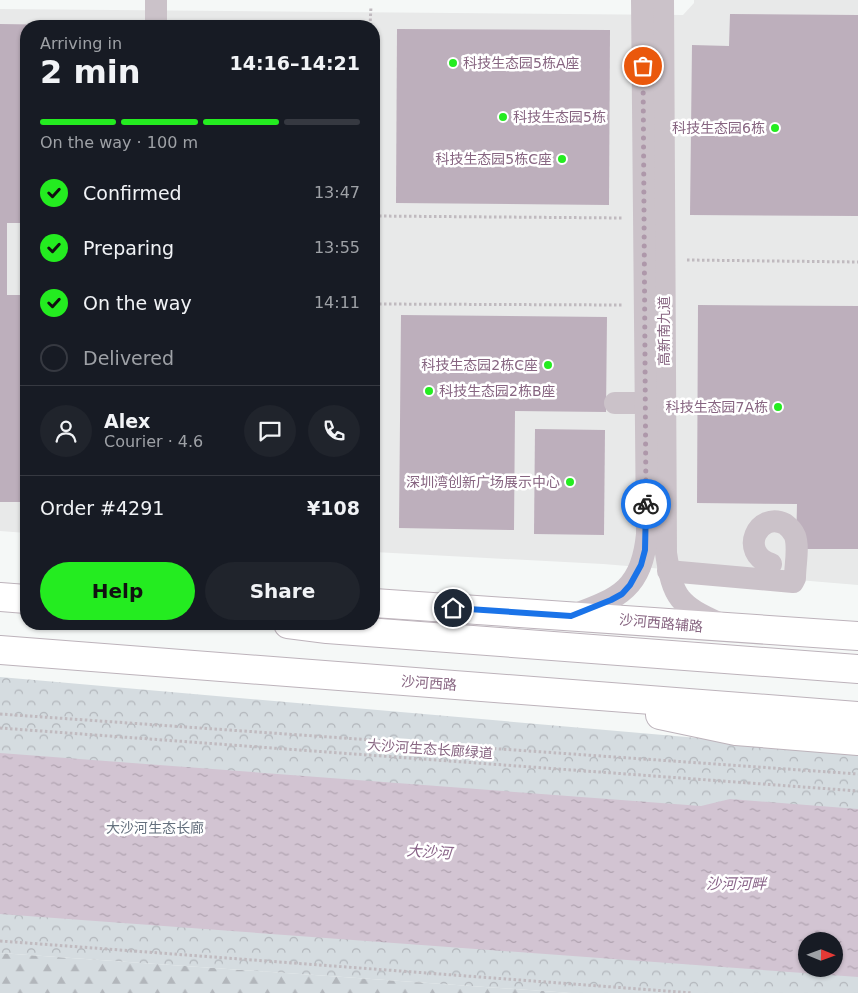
<!DOCTYPE html>
<meta charset="utf-8">
<style>
:root{--surface:#171b24;--page:#20242c;--text:#f1f3f6;--muted:#9ea1a6;--line:#363941;--accent:#24ec20}
body{margin:0;font-family:"DejaVu Sans","Noto Sans SC",sans-serif;background:var(--page);color:var(--text);height:100vh;display:flex;flex-direction:column;font-size:19px;white-space:nowrap}
*{box-sizing:border-box;margin:0}
p{font-size:16px;color:var(--muted)}
.icon{flex:none;width:28px;height:28px;fill:none;stroke:currentColor;stroke-width:2;stroke-linecap:round;stroke-linejoin:round}
.map{position:relative;flex:1;overflow:hidden}
.sheet{position:absolute;left:20px;top:20px;width:360px;height:610px;display:flex;flex-direction:column;background:var(--surface);border-radius:20px;box-shadow:0 1px 4px #0004}
.sheet>*{flex:none}
.needle{width:32px;rotate:91deg}
.controls{position:absolute;left:798px;top:932px;display:grid;gap:10px}
.controls a{display:grid;place-items:center;width:45px;height:45px;border-radius:50%;background:var(--surface);box-shadow:0 1px 4px #0004;font-size:25px}
.pin{position:absolute;display:grid;place-items:center;width:42px;height:42px;color:#fff;margin:-21px;border:2px solid #fff;border-radius:50%;box-shadow:0 1px 5px #0007}
.courier{position:absolute;display:grid;place-items:center;width:50px;height:50px;margin:-25px;border:4px solid #1a73e8;border-radius:50%;background:#fff;color:#222;box-shadow:0 1px 6px #0007}
.overview em{font-style:normal;font-weight:800}
.overview div{display:flex;flex-direction:column-reverse}
.overview{display:flex;align-items:center;justify-content:space-between;height:85px;padding:0 20px}
h1{font-size:32px;font-weight:800;line-height:38px}
.bar{display:grid;grid-template-columns:repeat(4,1fr);gap:8px 5px;align-content:center;height:60px;padding:0 20px}
.bar i{height:6px;border-radius:4px;background:var(--line)}
.bar .selected{background:var(--accent)}
.bar p{grid-column:span 4}
.line{display:flex;align-items:center;gap:12px;padding:0 20px;border-top:1px solid var(--line)}
.line div{flex:1}
.round{display:grid;place-items:center;flex:none;width:52px;height:52px;border-radius:26px;background:var(--page)}
ol{padding:0 20px;list-style:none}
li{display:flex;align-items:center;gap:15px;height:55px}
li p{margin-inline-start:auto}
li .icon{padding:5px;border-radius:50%;background:var(--accent);color:#111;stroke-width:4}
li:last-child{color:var(--muted)}
li i{width:28px;height:28px;border:2px solid var(--line);border-radius:50%}
.primary-button{display:flex;gap:10px;margin-top:auto;padding:10px 20px}
.primary-button a{flex:1;height:58px;border-radius:30px;background:var(--accent);color:#111;font-size:20px;font-weight:800;line-height:58px;text-align:center}
.primary-button a+a{background:var(--page);color:var(--text)}
.map>svg:first-child{display:block}
</style>
<div class="map">
<svg width="858" height="993" viewBox="0 0 858 993">
<defs>
<pattern id="forest-firs" width="22" height="20" patternUnits="userSpaceOnUse" patternTransform="scale(1.25)"><rect width="22" height="20" fill="#d5dce0"/><path d="M5 1l3.5 6h-7zM16 11l3.5 6h-7z" fill="#b2b6bb"/></pattern>
<pattern id="park-crowns" width="20" height="18" patternUnits="userSpaceOnUse" patternTransform="scale(1.25)"><rect width="20" height="18" fill="#d5dce0"/><path d="M2 6a3 3 0 1 1 6 0M12 15a3 3 0 1 1 6 0" fill="none" stroke="#b2b6bb"/></pattern>
<pattern id="water-ripples" width="26" height="14" patternUnits="userSpaceOnUse" patternTransform="scale(1.25)"><rect width="26" height="14" fill="#d2c4d2"/><path d="M2 4q2-2 4 0t4 0M15 11q2-2 4 0t4 0" fill="none" stroke="#b0a3b0"/></pattern>
</defs>
<rect width="100%" height="100%" fill="#f5f8f7"/>
<polygon fill="#e8e9e9" points="694,0 858,0 858,585 603,564 374,552 374,26 26,26 26,533 0,531 0,9 683,15 694,3"/>
<polygon fill="url(#forest-firs)" points="0,953 571,993 0,993"/>
<path fill="url(#park-crowns)" fill-rule="evenodd" d="M0 677 858 752V993H571L0 953ZM806 941H834V969H806Z"/>
<path fill="url(#water-ripples)" fill-rule="evenodd" d="M0 753 701 806 730 799 858 809V977L0 914ZM806 941H834V969H806Z"/>
<g fill="#bdafbc">
<polygon points="730,14 858,15 858,216 690,215 692,45 729,46"/>
<polygon points="176,23 335,24 335,26 176,26"/>
<polygon points="0,24 68,25 68,26 26,26 26,223 7,223 7,295 26,295 26,502 0,502"/>
<polygon points="397,29 610,30 609,205 396,203"/>
<polygon points="698,305 858,306 858,549 796,549 797,504 697,503"/>
<polygon points="401,315 607,317 606,412 515,411 514,530 399,528"/>
<polygon points="535,429 605,430 604,535 534,534"/>
</g>
<g fill="none" stroke-linecap="round" stroke-linejoin="round">
<defs>
<g id="major">
<polyline points="0,597 26,599"/>
<polyline points="374,603 858,636"/>
<polyline points="288,624 327,629 858,669"/>
<polyline points="0,650 858,716"/>
<polyline points="660,715 736,731 858,741"/>
</g>
</defs>
<use href="#major" stroke="#bdb3bb" stroke-width="30"/>
<g stroke="#c0babf" stroke-width="3" stroke-dasharray="2.5 2.5" stroke-linecap="butt">
<polyline points="370,26 371,6"/>
<polyline points="374,216 624,218"/>
<polyline points="687,260 858,262"/>
<polyline points="374,304 624,305"/>
<polyline points="0,714 858,774"/>
<polyline points="0,728 858,791"/>
<polyline points="0,941 693,993"/>
</g>
<g stroke="#cbc2c9" stroke-width="22">
<polyline points="156,0 156,26"/>
<path d="M663 0 666 553C673 599 679 605 721 624"/>
<polyline points="615,403 646,403"/>
<path d="M668 571 793 582 795 578C795 565 799 548 795 536 793 531 789 527 785 524 758 510 738 553 771 564"/>
<path d="M573 615C620 598 642 588 647 534L642 0"/>
</g>
<use href="#major" stroke="#fff" stroke-width="28"/>
</g>
<g fill="none" stroke-linecap="round" stroke-linejoin="round">
<polyline stroke="#ae98aa" stroke-width="5" stroke-dasharray="0 9" points="643,66 646,504"/>
<polyline stroke="#1a73e8" stroke-width="6" points="453,608 571,616 611,600 622,594 630,585 641,565 645,550 646,504"/>
</g>
<g fill="#24ec20" stroke="#fff" stroke-width="2">
<circle cx="453" cy="63" r="5"/>
<circle cx="503" cy="117" r="5"/>
<circle cx="775" cy="128" r="5"/>
<circle cx="562" cy="159" r="5"/>
<circle cx="548" cy="365" r="5"/>
<circle cx="429" cy="391" r="5"/>
<circle cx="778" cy="407" r="5"/>
<circle cx="570" cy="482" r="5"/>
</g>
<g text-anchor="middle" dominant-baseline="central" stroke-width="5" stroke-linejoin="round" paint-order="stroke">
<g font-size="14" fill="#876581" stroke="#fff" text-anchor="end">
<text x="463" y="63" text-anchor="start">科技生态园5栋A座</text>
<text x="513" y="117" text-anchor="start">科技生态园5栋</text>
<text x="765" y="128">科技生态园6栋</text>
<text x="552" y="159">科技生态园5栋C座</text>
<text x="538" y="365">科技生态园2栋C座</text>
<text x="439" y="391" text-anchor="start">科技生态园2栋B座</text>
<text x="768" y="407">科技生态园7A栋</text>
<text x="560" y="482">深圳湾创新广场展示中心</text>
</g>
<g font-size="14" fill="#876581" stroke="#fff">
<text transform="translate(664 331) rotate(-90)">高新南九道</text>
<text transform="translate(661 623) rotate(5)">沙河西路辅路</text>
<text transform="translate(429 683) rotate(4)">沙河西路</text>
<text transform="translate(430 749) rotate(4)">大沙河生态长廊绿道</text>
</g>
<g font-size="14" fill="#64707e" stroke="#fff">
<text x="155" y="828">大沙河生态长廊</text>
</g>
<g font-size="15" font-style="italic" fill="#8b668a" stroke="#fff">
<text transform="translate(429 852) rotate(4)">大沙河</text>
<text x="736" y="884">沙河河畔</text>
</g>
</g>
</svg>
<div class="controls">
<a><svg class="needle" viewBox="-14 -14 28 28"><path d="M0-13l5 13h-10z" fill="#e53935"/><path d="M0 13l5-13h-10z" fill="#9ea1a6"/></svg></a>
</div>
<div class="pin" style="left:643px;top:66px;background:#ea580c"><svg class="icon" aria-label="bag" viewBox="0 0 24 24"><path d="M5 8h14l-1 12H6zM9 8a3 3 0 0 1 6 0"/></svg></div>
<div class="pin" style="left:453px;top:608px;background:#1f2937"><svg class="icon" aria-label="home" viewBox="0 0 24 24"><path d="M3 11l9-7 9 7M6 9v11h12V9"/></svg></div>
<div class="courier" style="left:646px;top:504px"><svg class="icon" aria-label="bike" viewBox="0 0 24 24"><circle cx="6" cy="16" r="4"/><circle cx="18" cy="16" r="4"/><path d="M6 16l4-8h5l3 8M10 8l3 8H6M13 5h3"/></svg></div>
<section class="sheet">
<div class="overview"><div><h1>2 min</h1><p>Arriving in</p></div><em>14:16–14:21</em></div>
<div class="bar"><i class="selected"></i><i class="selected"></i><i class="selected"></i><i></i><p>On the way · 100 m</p></div>
<ol>
<li><svg class="icon" aria-label="check" viewBox="0 0 24 24"><path d="M5 12l5 5 9-10"/></svg>Confirmed<p>13:47</p></li>
<li><svg class="icon" aria-label="check" viewBox="0 0 24 24"><path d="M5 12l5 5 9-10"/></svg>Preparing<p>13:55</p></li>
<li><svg class="icon" aria-label="check" viewBox="0 0 24 24"><path d="M5 12l5 5 9-10"/></svg>On the way<p>14:11</p></li>
<li><i></i>Delivered</li>
</ol>
<div class="line" style="height:90px"><a class="round"><svg class="icon" aria-label="person" viewBox="0 0 24 24"><circle cx="12" cy="8" r="4"/><path d="M4 21q1-7 8-7t8 7"/></svg></a><div><b>Alex</b><p>Courier · 4.6</p></div><a class="round"><svg class="icon" aria-label="chat" viewBox="0 0 24 24"><path d="M4 5h16v11H9l-5 4z"/></svg></a><a class="round"><svg class="icon" aria-label="phone" viewBox="0 0 24 24"><path d="M5 4h4l2 5-3 2q2 4 5 5l2-3 5 2v4C11 20 4 13 5 4z"/></svg></a></div>
<div class="line" style="height:65px"><div>Order #4291</div><b>¥108</b></div>
<div class="primary-button"><a>Help</a><a>Share</a></div>
</section>
</div>
